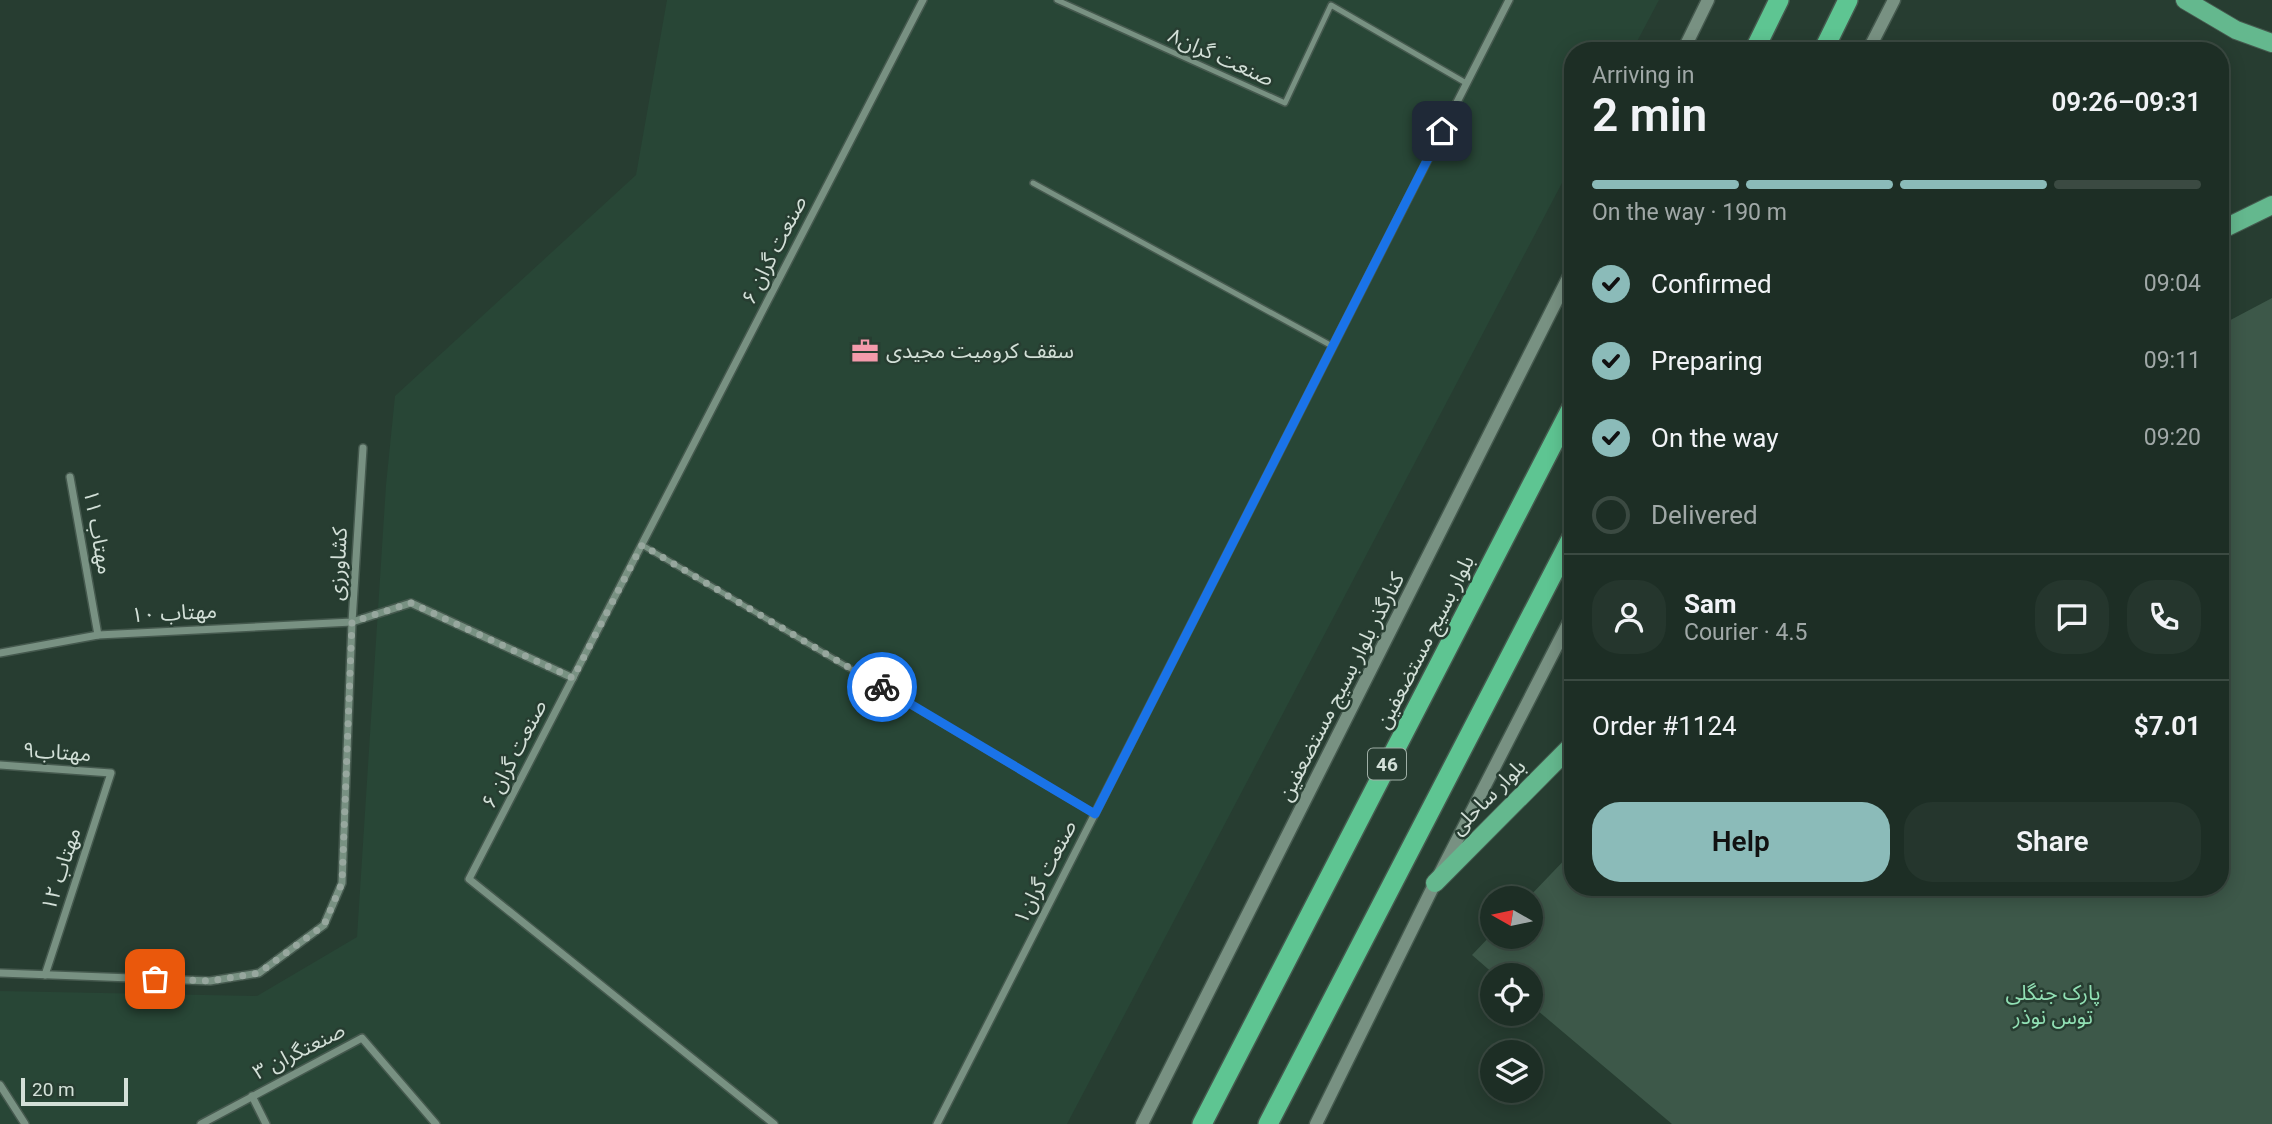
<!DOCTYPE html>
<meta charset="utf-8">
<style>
:root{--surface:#1d2e25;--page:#25362d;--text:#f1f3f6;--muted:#a0a8a7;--line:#3b4a42;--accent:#8bbbb9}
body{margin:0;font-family:Roboto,"Noto Sans Arabic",sans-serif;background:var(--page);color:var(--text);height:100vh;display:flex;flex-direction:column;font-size:26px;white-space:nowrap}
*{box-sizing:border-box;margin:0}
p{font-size:23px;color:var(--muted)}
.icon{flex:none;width:38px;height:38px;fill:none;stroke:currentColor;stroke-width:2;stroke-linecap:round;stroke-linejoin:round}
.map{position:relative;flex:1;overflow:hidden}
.drawer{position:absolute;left:1564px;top:42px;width:665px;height:854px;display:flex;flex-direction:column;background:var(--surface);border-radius:28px;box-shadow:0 4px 18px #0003,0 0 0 2px var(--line)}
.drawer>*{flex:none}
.needle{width:46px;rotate:279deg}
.buttons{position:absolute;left:1480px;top:886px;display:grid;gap:14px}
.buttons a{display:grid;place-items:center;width:63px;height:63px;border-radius:50%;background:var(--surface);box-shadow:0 4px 18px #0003,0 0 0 2px var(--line);font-size:35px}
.scale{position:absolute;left:21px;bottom:18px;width:107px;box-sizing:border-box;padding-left:7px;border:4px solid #d3e0d8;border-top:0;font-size:19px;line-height:24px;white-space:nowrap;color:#d3e0d8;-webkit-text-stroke:5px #273d31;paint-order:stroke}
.pin{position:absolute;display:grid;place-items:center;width:60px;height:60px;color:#fff;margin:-30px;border-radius:14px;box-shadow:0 4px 10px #0006}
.courier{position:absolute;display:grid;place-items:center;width:70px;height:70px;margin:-35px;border:5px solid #1a73e8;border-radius:50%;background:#fff;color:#222;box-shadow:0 2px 9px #0007}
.overview em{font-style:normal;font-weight:600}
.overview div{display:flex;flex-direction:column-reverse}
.overview{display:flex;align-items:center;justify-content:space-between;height:119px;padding:0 28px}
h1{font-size:46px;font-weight:600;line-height:52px}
.bar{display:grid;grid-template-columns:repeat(4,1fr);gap:10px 7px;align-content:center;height:84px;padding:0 28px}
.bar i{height:9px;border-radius:5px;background:var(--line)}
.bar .selected{background:var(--accent)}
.bar p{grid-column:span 4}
.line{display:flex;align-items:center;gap:18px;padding:0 28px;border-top:2px solid var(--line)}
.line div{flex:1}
.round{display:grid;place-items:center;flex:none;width:74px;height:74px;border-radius:28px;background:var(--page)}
ol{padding:0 28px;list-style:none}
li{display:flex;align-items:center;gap:21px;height:77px}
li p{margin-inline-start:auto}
li .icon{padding:7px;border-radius:50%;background:var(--accent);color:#111;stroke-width:4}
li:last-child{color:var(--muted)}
li i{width:38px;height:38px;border:4px solid var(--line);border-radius:50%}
.button{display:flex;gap:14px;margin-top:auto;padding:14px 28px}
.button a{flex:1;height:80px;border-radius:28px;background:var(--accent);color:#111;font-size:28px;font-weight:600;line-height:80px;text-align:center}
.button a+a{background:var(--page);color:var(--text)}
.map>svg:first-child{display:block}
</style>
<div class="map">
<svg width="2272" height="1124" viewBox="0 0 2272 1124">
<rect width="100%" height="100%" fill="#273d31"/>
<polygon fill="#284636" points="667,0 1659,0 1632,51 1573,51 1573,162 1067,1124 0,1124 0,991 257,996 357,937 386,485 395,396 636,175"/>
<polygon fill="#3d5849" points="2272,298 2272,1124 1672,1124 1531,1005 1531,975 1495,975 1472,955 1493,933 1493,936 1531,936 1531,898 1528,898 1573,851 1573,887 2221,887 2221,325"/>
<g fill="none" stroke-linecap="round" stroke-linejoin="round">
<defs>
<g id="service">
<polyline points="1057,0 1285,103 1331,5 1466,83"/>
<polyline points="1033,183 1332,346"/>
<polyline points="642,545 1095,814"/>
</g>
<g id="minor">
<polyline points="70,477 98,635"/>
<polyline points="0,653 98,635 352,622 411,603 573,678"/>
<polyline points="0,765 111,773 45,975"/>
<polyline points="0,973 210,981 259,973 324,925 342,883 352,622 363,448"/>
<polyline points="0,1085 25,1124"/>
<polyline points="252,1096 266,1124"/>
<polyline points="201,1124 362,1038 436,1124"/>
<polyline points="774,1124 469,879 923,0"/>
<polyline points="937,1124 1509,0"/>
</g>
<g id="tertiary">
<polyline points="1683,51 1708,0"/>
<polyline points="1868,51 1894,0"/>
<polyline points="1142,1124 1573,268"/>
<polyline points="1316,1124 1435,883 1573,614"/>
</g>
<g id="primary">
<polyline points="2185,0 2236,30 2272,43"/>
<polyline points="2221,230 2272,205"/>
<polyline points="1435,883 1573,744"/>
</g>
<g id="trunk">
<polyline points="1754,51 1779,0"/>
<polyline points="1823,51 1848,0"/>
<polyline points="1202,1124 1573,405"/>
<polyline points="1268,1124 1573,535"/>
</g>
</defs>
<use href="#service" stroke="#45594e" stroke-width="8"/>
<use href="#minor" stroke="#45594e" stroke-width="10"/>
<use href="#tertiary" stroke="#45594e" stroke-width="15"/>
<use href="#primary" stroke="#45594e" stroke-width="20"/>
<use href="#trunk" stroke="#45594e" stroke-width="22"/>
<use href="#service" stroke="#789182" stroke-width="5"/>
<use href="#minor" stroke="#789182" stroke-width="7"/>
<use href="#tertiary" stroke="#789182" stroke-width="12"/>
<use href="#primary" stroke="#64b88e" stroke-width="18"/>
<use href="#trunk" stroke="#5ec592" stroke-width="19"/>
</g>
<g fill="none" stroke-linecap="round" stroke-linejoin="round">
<polyline stroke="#97a79e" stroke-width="7" stroke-dasharray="0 12.6" points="155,979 210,981 259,973 324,925 342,883 352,622 411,603 573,678 642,545 882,687"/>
<polyline stroke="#1a73e8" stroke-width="9" points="882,687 1095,814 1442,131"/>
</g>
<defs>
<symbol id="office-bare" viewBox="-9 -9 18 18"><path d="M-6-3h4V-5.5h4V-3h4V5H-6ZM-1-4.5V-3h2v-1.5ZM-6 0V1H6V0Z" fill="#f39aab" stroke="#273d31" stroke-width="2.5" paint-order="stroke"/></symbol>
</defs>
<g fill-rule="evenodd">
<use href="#office-bare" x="846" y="332" width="38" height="38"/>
</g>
<g text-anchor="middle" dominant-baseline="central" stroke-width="5" stroke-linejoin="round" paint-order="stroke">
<rect fill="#273d31" stroke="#9fafa6" stroke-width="2" x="1368" y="748.5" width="38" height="31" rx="5"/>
<g font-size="19" font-weight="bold" fill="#d3e0d8">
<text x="1387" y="764">46</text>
</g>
<g font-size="21" fill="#d3e0d8" stroke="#273d31">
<text transform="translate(1221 57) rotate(24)">صنعت گران۸</text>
<text transform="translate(774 250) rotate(-63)">صنعت گران ۶</text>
<text transform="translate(98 532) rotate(80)">مهتاب ۱۱</text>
<text transform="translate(338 564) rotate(-87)">کشاورزی</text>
<text transform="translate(174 613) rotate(-3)">مهتاب ۱۰</text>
<text transform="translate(1425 642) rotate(-63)">بلوار بسیج مستضعفین</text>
<text transform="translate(1341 687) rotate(-63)">کنارگذر بلوار بسیج مستضعفین</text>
<text transform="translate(57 752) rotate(4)">مهتاب۹</text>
<text transform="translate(514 754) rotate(-63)">صنعت گران ۶</text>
<text transform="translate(1488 797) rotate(-45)">بلوار ساحلی</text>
<text transform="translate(61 869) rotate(-72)">مهتاب ۱۲</text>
<text transform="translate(1045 872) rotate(-63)">صنعت گران۱</text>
<text transform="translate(299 1051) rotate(-27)">۳ صنعتگران</text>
</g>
<g font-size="21" fill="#d3e0d8" stroke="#273d31" text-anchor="start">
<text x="886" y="351">سقف کرومیت مجیدی</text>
</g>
<g font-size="21" fill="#92e1b5" stroke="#273d31">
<text x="2053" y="993">پارک جنگلی<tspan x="2053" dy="24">توس نوذر</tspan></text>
</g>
</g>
</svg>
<div class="buttons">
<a><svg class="needle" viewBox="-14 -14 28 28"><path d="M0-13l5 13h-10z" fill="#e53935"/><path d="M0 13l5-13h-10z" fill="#a0a8a7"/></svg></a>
<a><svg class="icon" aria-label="locate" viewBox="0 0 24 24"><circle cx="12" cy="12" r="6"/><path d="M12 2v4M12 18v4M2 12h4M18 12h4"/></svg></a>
<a><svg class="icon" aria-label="layers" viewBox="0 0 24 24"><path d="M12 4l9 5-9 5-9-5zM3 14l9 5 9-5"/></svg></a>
</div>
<div class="scale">20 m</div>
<div class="pin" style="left:155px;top:979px;background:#ea580c"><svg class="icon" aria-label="bag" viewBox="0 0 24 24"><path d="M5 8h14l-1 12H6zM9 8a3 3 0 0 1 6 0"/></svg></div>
<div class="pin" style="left:1442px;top:131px;background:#1f2937"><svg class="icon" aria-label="home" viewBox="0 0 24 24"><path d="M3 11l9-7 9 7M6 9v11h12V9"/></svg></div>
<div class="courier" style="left:882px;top:687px"><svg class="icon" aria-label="bike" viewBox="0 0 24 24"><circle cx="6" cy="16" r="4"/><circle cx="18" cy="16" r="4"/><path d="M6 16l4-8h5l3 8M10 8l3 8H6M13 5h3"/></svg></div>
<section class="drawer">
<div class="overview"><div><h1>2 min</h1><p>Arriving in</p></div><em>09:26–09:31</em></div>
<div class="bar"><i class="selected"></i><i class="selected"></i><i class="selected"></i><i></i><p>On the way · 190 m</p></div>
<ol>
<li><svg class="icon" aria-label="check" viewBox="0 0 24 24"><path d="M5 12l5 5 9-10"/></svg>Confirmed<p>09:04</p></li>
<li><svg class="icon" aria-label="check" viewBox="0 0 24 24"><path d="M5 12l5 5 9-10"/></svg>Preparing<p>09:11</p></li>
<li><svg class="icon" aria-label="check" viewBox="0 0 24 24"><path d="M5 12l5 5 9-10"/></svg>On the way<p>09:20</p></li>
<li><i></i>Delivered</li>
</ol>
<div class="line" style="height:126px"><a class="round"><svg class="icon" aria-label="person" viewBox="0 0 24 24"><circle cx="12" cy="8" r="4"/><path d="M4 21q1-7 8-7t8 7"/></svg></a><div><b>Sam</b><p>Courier · 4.5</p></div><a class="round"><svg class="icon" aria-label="chat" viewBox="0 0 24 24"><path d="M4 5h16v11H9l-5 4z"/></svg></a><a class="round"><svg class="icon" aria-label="phone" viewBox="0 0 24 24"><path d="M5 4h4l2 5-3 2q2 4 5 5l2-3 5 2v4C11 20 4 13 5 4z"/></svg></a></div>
<div class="line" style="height:91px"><div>Order #1124</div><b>$7.01</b></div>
<div class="button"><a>Help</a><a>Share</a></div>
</section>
</div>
